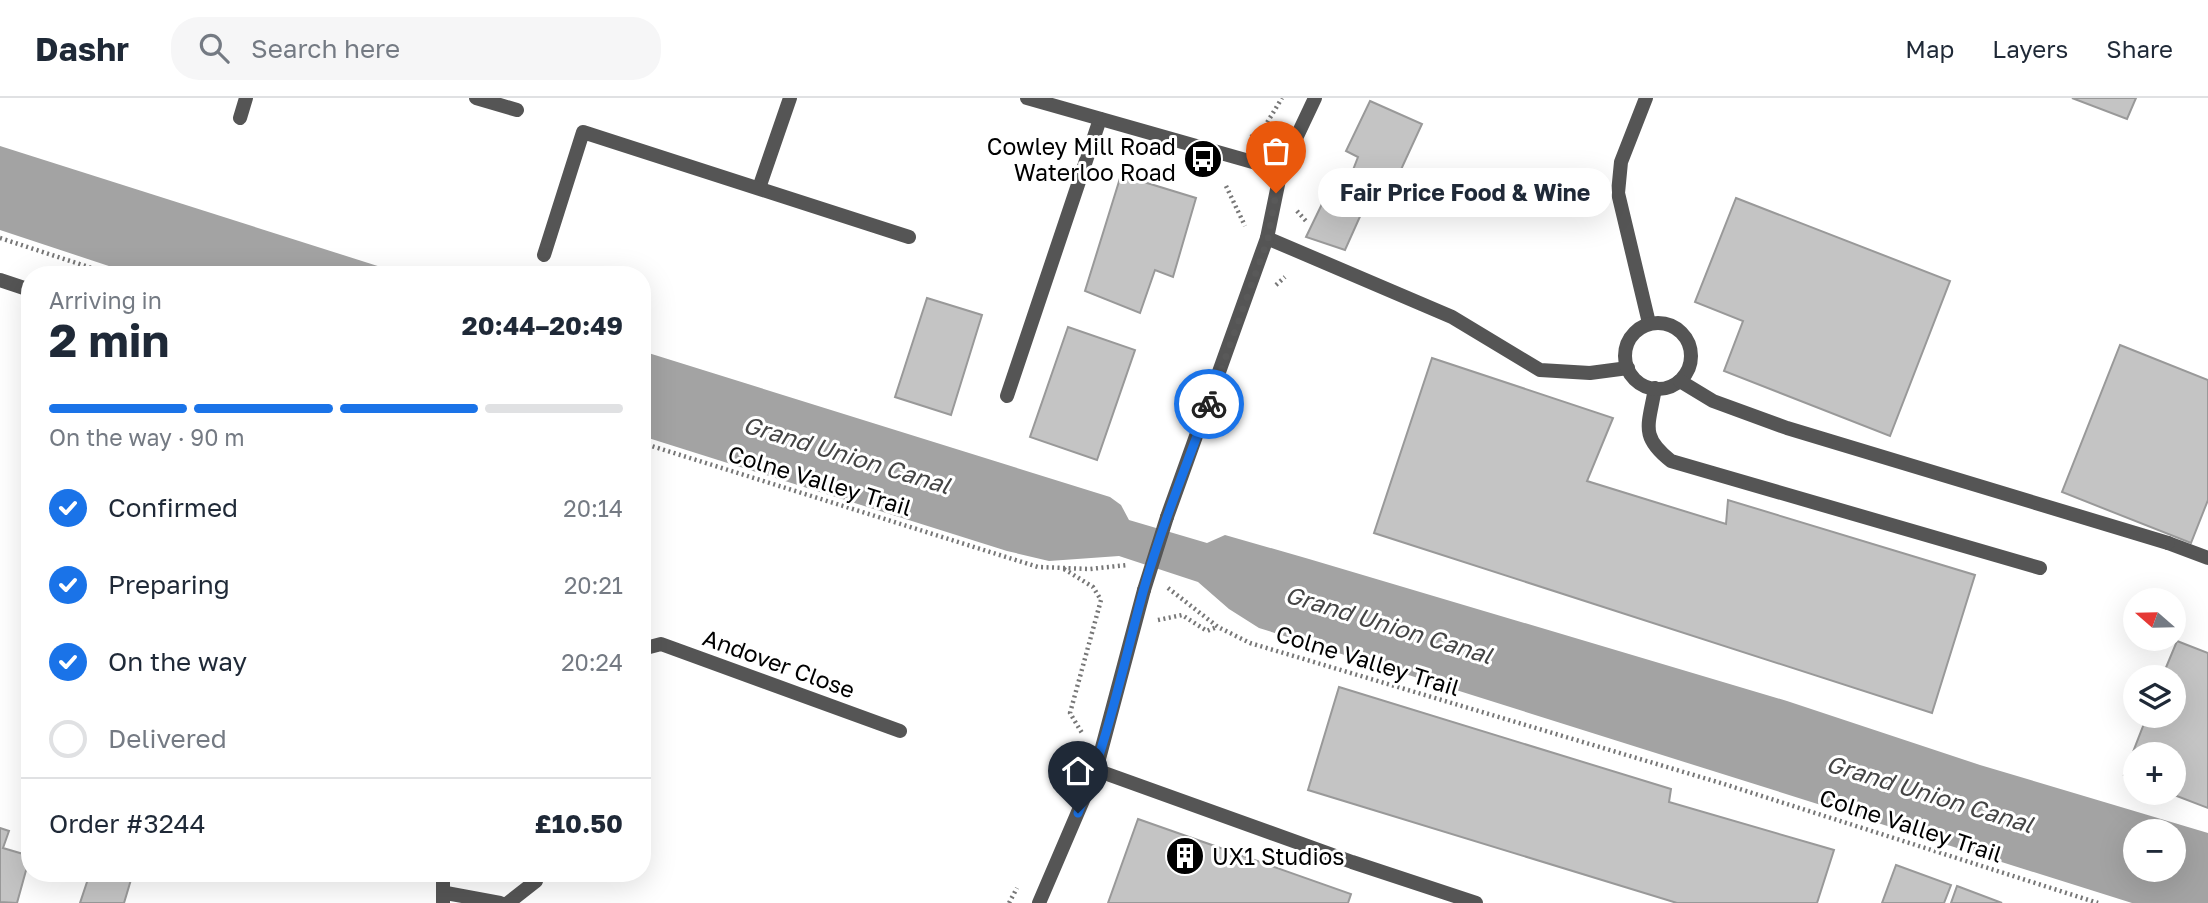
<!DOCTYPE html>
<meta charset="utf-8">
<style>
:root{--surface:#fff;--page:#f6f6f7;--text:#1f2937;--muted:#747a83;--line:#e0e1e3;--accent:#1a73e8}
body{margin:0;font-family:"Golos Text",sans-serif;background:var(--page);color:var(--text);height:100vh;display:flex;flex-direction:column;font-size:26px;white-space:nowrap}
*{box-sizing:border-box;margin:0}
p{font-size:23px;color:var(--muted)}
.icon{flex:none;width:38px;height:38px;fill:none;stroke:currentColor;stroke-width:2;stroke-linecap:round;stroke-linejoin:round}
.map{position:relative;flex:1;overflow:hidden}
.drawer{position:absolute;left:21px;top:168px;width:630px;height:616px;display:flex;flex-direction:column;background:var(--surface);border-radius:28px;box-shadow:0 7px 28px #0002}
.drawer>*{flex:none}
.needle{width:46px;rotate:290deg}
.controls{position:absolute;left:2123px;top:490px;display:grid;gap:14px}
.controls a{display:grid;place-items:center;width:63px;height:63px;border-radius:50%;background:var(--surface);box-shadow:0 7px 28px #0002;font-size:35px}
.pin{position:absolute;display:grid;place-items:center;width:60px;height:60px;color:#fff;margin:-72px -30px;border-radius:50% 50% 50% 0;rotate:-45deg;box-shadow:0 0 7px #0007}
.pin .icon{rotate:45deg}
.courier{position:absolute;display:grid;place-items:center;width:70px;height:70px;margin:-35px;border:5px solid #1a73e8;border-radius:50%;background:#fff;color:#222;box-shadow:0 2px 9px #0007}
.bubble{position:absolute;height:49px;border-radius:24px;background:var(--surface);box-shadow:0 7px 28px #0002;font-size:23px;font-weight:700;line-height:49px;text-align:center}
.head em{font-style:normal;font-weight:700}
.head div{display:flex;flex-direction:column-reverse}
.head{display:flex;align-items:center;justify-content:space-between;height:119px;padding:0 28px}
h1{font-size:46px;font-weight:700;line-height:52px}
.bar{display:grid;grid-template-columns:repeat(4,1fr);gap:10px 7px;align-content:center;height:84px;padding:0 28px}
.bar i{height:9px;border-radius:5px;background:var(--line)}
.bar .on{background:var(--accent)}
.bar p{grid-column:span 4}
.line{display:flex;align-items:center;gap:18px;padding:0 28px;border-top:2px solid var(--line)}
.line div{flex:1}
ol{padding:0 28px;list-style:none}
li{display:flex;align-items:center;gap:21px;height:77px}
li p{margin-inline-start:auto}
li .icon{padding:7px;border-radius:50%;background:var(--accent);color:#fff;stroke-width:4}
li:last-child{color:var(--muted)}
li i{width:38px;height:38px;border:4px solid var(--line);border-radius:50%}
header{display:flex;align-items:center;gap:42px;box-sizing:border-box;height:98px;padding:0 35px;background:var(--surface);border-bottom:2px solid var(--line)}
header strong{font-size:33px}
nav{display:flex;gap:38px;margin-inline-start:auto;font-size:24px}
.search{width:490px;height:63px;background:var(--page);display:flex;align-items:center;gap:18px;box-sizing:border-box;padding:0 24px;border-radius:28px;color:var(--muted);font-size:26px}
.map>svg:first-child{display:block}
</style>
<header>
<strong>Dashr</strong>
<div class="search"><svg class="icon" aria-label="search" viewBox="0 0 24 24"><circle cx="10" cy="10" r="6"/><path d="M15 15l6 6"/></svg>Search here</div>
<nav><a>Map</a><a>Layers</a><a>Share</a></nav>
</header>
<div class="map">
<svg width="2208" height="805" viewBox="0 0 2208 805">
<rect width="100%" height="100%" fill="#fff"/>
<g fill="#a3a3a3" fill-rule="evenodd">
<polygon points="0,48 406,177 136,177 0,132"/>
<path d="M642 253 1110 399 1121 407 1129 422 1207 445 1225 437 1309 461 1787 603 1980 667 2208 735V805H2132L1259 530 1229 511 1198 484 1119 458 1049 463 1007 453 642 338ZM2135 733H2174V772H2135Z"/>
</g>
<g fill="#c4c4c4" stroke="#999" stroke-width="2">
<polygon points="2072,0 2136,0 2127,21"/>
<polygon points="1370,3 1422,26 1393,89 1353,72 1358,59 1346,53"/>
<polygon points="1121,77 1196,100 1173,179 1155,172 1140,215 1085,193"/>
<polygon points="1335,79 1371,94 1345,152 1306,139"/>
<polygon points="1736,100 1950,183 1890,338 1724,273 1743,223 1695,204"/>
<polygon points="927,200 982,217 951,317 895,299"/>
<polygon points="1068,229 1135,252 1097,362 1030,339"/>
<polygon points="2120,247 2208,282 2208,402 2191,445 2062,394"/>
<polygon points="1432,260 1613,320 1587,383 1726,426 1728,402 1975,477 1932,615 1374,435"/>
<polygon points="2177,543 2208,555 2208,710 2169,695 2174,695 2174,656 2135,656 2135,681 2124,677 2147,618 2174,618 2174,579 2162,579"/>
<polygon points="1339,589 1671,691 1669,704 1834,752 1817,805 1677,805 1308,692"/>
<polygon points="1138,721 1351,796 1348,805 1108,805"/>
<polygon points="0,730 9,733 3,750 30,758 17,805 0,804"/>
<polygon points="1896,767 1951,787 1944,805 1882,805"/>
<polygon points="90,775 133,775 124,805 80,805"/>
<polygon points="1957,788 2002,805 1951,805"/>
</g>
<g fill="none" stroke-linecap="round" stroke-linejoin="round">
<g stroke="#777" stroke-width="4.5" stroke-dasharray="2 3.5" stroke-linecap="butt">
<polyline points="1251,39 1265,28 1282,0"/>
<polyline points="1226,88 1245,128"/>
<polyline points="1297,113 1306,123"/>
<polyline points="0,140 113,177"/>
<polyline points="1276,187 1285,179"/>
<polyline points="642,345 1038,469 1090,471 1127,467"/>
<polyline points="1064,471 1093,489 1101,502 1070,615 1082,635"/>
<polyline points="1168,490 1218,529 1250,545 1724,686 2098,805"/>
<polyline points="1158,522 1182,517 1207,533 1217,529"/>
<polyline points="1009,805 1017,790"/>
</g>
<g stroke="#555" stroke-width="14">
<path d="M1655 290C1649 327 1639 338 1671 363L2040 470"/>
<polyline points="1007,298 1100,21"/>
<polyline points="2168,445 2208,460"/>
</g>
<g stroke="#555" stroke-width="14">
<polyline points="476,0 517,12"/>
<polyline points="1027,0 1281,72"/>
<polyline points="1646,0 1621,64 1618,95 1649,225"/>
<polyline points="240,20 246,0"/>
<polyline points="759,90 790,0"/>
<polyline points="1267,140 1452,219 1540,272 1590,275 1628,270"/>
<polyline points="544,157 583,34 909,139"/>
<polyline points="0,182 30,192"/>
<circle cx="1658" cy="258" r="33"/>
<polyline points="1680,283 1713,303 1787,330 2168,445"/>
<polyline points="642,551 661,546 900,633"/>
<polyline points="1096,672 1352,764 1476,805"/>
<polyline points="446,795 500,805"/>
<polyline points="443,805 443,775"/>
<polyline points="508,805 536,783 538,775"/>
</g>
<g stroke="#555" stroke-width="14">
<polyline points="1167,419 1267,140 1281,72 1315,0"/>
<polyline points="1039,805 1096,672 1144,492"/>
</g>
<polyline stroke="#555" stroke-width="14" points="1144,492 1167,419"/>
</g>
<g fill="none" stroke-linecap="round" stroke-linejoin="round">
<polyline stroke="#595959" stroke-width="7" stroke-dasharray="0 12.6" points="1209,306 1268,141 1276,95"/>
<path stroke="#1a73e8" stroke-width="9" d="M1078 715C1108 643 1123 568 1143 494 1161 430 1186 368 1209 306"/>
</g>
<defs>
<symbol id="bus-disc" viewBox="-11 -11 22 22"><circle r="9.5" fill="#000" stroke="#fff"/><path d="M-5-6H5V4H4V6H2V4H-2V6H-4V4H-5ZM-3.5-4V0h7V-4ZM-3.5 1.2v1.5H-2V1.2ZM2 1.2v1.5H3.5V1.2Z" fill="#fff"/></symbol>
<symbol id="building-disc" viewBox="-11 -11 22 22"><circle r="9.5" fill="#000" stroke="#fff"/><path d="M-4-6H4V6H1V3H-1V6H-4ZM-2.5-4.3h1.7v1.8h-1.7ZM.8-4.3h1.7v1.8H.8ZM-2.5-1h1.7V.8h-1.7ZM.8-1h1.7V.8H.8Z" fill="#fff"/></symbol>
</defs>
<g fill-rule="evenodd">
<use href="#bus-disc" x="1181" y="39" width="44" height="44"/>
<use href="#building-disc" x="1163" y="736" width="44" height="44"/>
</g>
<g text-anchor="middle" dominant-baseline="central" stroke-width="6" stroke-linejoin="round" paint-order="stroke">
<g font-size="23" fill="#000" stroke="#fff" text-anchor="end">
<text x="1176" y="48">Cowley Mill Road<tspan x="1176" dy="26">Waterloo Road</tspan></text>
<text x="1212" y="758" text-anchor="start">UX1 Studios</text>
</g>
<g font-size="23" fill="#000" stroke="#fff">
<text transform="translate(820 382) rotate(17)">Colne Valley Trail</text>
<text transform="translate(1368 562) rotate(17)">Colne Valley Trail</text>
<text transform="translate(779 565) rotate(20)">Andover Close</text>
<text transform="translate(1911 727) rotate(18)">Colne Valley Trail</text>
</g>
<g font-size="24" font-style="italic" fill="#444" stroke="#fff">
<text transform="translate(847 356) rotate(17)">Grand Union Canal</text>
<text transform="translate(1389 526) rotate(17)">Grand Union Canal</text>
<text transform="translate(1930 695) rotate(17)">Grand Union Canal</text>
</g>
</g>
</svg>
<div class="controls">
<a><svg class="needle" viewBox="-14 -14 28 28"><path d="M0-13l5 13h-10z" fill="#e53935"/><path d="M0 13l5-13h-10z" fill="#747a83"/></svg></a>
<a><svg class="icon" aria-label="layers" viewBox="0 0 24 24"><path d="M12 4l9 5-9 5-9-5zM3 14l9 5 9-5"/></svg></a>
<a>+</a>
<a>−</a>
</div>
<div class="pin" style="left:1276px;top:95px;background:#ea580c"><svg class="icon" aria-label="bag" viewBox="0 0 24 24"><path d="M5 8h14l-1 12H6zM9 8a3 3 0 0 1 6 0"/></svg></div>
<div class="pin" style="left:1078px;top:715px;background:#1f2937"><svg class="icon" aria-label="home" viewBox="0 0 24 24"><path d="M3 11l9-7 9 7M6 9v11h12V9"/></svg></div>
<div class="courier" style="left:1209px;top:306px"><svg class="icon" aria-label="bike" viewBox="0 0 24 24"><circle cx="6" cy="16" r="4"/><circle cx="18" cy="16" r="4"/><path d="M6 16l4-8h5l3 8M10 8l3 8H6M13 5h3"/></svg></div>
<div class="bubble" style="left:1318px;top:70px;width:294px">Fair Price Food &amp; Wine</div>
<section class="drawer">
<div class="head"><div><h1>2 min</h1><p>Arriving in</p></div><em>20:44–20:49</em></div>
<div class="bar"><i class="on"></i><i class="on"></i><i class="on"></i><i></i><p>On the way · 90 m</p></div>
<ol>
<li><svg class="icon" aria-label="check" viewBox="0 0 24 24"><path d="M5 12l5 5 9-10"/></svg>Confirmed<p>20:14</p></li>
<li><svg class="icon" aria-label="check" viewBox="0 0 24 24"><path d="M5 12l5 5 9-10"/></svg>Preparing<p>20:21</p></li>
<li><svg class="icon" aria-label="check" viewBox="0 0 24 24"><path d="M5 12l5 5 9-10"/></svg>On the way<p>20:24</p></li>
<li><i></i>Delivered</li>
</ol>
<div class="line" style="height:91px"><div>Order #3244</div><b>£10.50</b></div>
</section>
</div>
